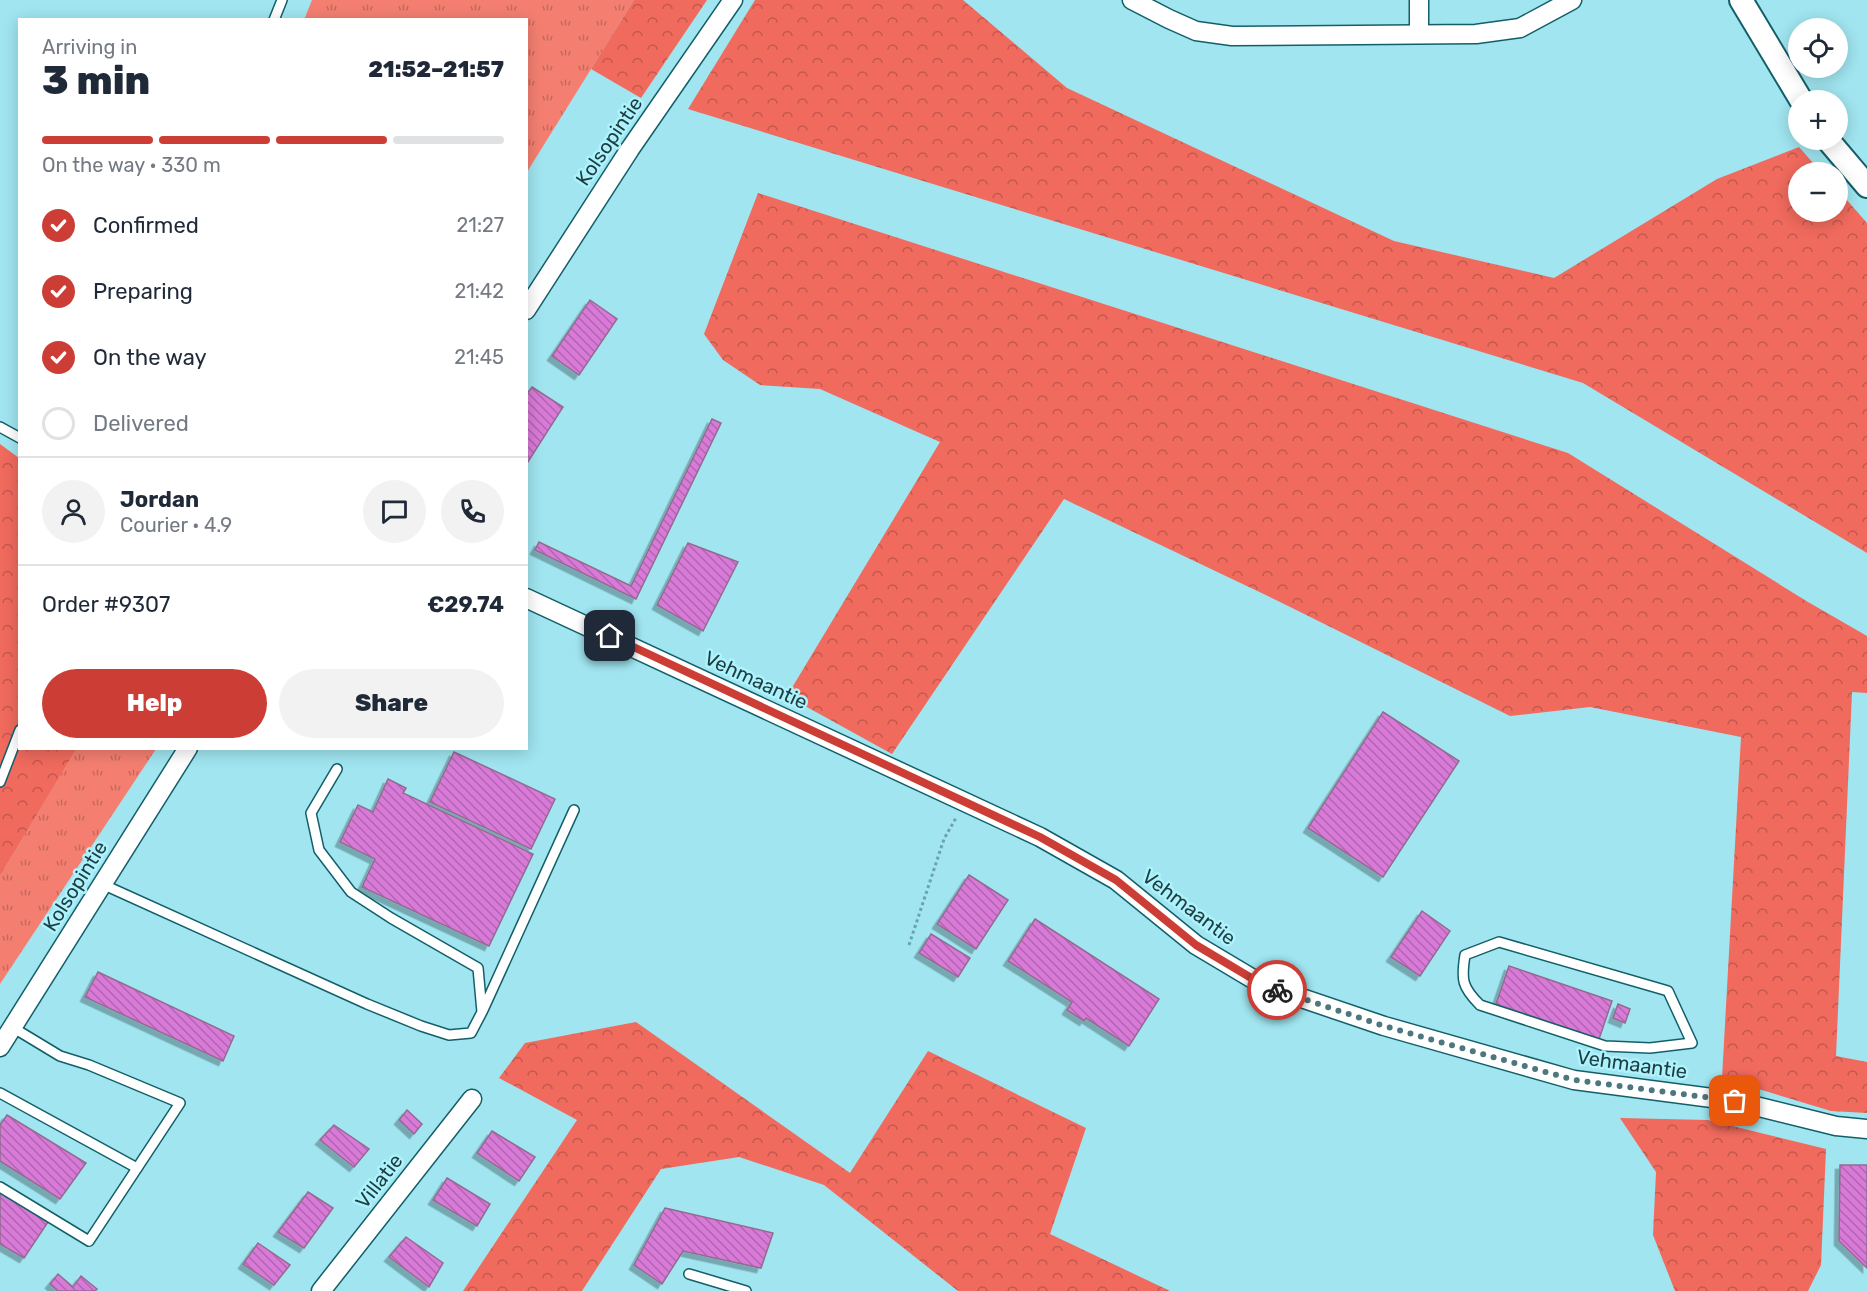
<!DOCTYPE html>
<meta charset="utf-8">
<style>
:root{--surface:#fff;--page:#f2f2f3;--text:#1f2937;--muted:#747a83;--line:#e0e1e3;--accent:#cc3e35}
body{margin:0;font-family:Rubik,sans-serif;background:var(--page);color:var(--text);height:100vh;display:flex;flex-direction:column;font-size:22px;white-space:nowrap}
*{box-sizing:border-box;margin:0}
p{font-size:20px;color:var(--muted)}
.icon{flex:none;width:33px;height:33px;fill:none;stroke:currentColor;stroke-width:2;stroke-linecap:round;stroke-linejoin:round}
.map{position:relative;flex:1;overflow:hidden}
.drawer{position:absolute;left:18px;top:18px;width:510px;height:732px;display:flex;flex-direction:column;background:var(--surface);border-radius:0px;box-shadow:0 3px 15px #0003}
.drawer>*{flex:none}
.buttons{position:absolute;left:1788px;top:18px;display:grid;gap:12px}
.buttons a{display:grid;place-items:center;width:60px;height:60px;border-radius:50%;background:var(--surface);box-shadow:0 3px 15px #0003;font-size:30px}
.pin{position:absolute;display:grid;place-items:center;width:51px;height:51px;color:#fff;margin:-26px;border-radius:12px;box-shadow:0 3px 9px #0006}
.courier{position:absolute;display:grid;place-items:center;width:60px;height:60px;margin:-30px;border:4px solid #cc3e35;border-radius:50%;background:#fff;color:#222;box-shadow:0 2px 8px #0007}
.head em{font-style:normal;font-weight:800}
.head div{display:flex;flex-direction:column-reverse}
.head{display:flex;align-items:center;justify-content:space-between;height:102px;padding:0 24px}
h1{font-size:39px;font-weight:800;line-height:45px}
.bar{display:grid;grid-template-columns:repeat(4,1fr);gap:9px 6px;align-content:center;height:72px;padding:0 24px}
.bar i{height:8px;border-radius:4px;background:var(--line)}
.bar .on{background:var(--accent)}
.bar p{grid-column:span 4}
.line{display:flex;align-items:center;gap:15px;padding:0 24px;border-top:2px solid var(--line)}
.line div{flex:1}
.round{display:grid;place-items:center;flex:none;width:63px;height:63px;border-radius:32px;background:var(--page)}
ol{padding:0 24px;list-style:none}
li{display:flex;align-items:center;gap:18px;height:66px}
li p{margin-inline-start:auto}
li .icon{padding:6px;border-radius:50%;background:var(--accent);color:#fff;stroke-width:4}
li:last-child{color:var(--muted)}
li i{width:33px;height:33px;border:3px solid var(--line);border-radius:50%}
.cta{display:flex;gap:12px;margin-top:auto;padding:12px 24px}
.cta a{flex:1;height:69px;border-radius:36px;background:var(--accent);color:#fff;font-size:24px;font-weight:800;line-height:69px;text-align:center}
.cta a+a{background:var(--page);color:var(--text)}
.map>svg:first-child{display:block}
</style>
<div class="map">
<svg width="1867" height="1291" viewBox="0 0 1867 1291">
<defs>
<pattern id="grass-tufts" width="24" height="20" patternUnits="userSpaceOnUse" patternTransform="scale(1.5)"><rect width="24" height="20" fill="#f47f71"/><path d="M3 7l-1-3M5 7V3M7 7l1-3M15 17l-1-3M17 17v-4M19 17l1-3" fill="none" stroke="#c5695e"/></pattern>
<pattern id="forest-crowns" width="20" height="18" patternUnits="userSpaceOnUse" patternTransform="scale(1.5)"><rect width="20" height="18" fill="#f06a5d"/><path d="M2 6a3 3 0 1 1 6 0M12 15a3 3 0 1 1 6 0" fill="none" stroke="#c2584e"/></pattern>
<pattern id="building-back-hatch" width="6" height="6" patternUnits="userSpaceOnUse" patternTransform="scale(1.5)"><rect width="6" height="6" fill="#da7ad8"/><path d="M-1 5l2 2M0 0l6 6M5-1l2 2" fill="none" stroke="#b065b1"/></pattern>
<filter id="shadow"><feDropShadow dx="-4.5" dy="4.5" stdDeviation="0" flood-color="#0004"/></filter>
</defs>
<rect width="100%" height="100%" fill="#a0e5f0"/>
<g fill="url(#grass-tufts)">
<polygon points="312,0 634,0 527,172 526,20 304,20"/>
<polygon points="76,748 156,749 0,984 0,876"/>
</g>
<g fill="url(#forest-crowns)">
<polygon points="634,0 707,0 641,98 591,69"/>
<polygon points="755,0 963,0 1067,88 1394,241 1554,278 1717,179 1799,147 1821,172 1798,172 1798,212 1838,212 1838,190 1867,223 1867,553 1583,383 688,109"/>
<polygon points="758,193 1568,453 1808,602 1867,636 1867,693 1852,692 1836,1056 1867,1062 1867,1113 1831,1111 1722,1078 1741,737 1590,707 1510,716 1276,600 1064,499 892,754 787,696 940,442 820,389 760,385 723,360 704,334"/>
<polygon points="0,444 19,458 20,748 76,749 0,876"/>
<polygon points="636,1022 850,1173 928,1051 1086,1128 1050,1234 1170,1291 958,1291 824,1185 739,1157 661,1169 582,1291 463,1291 577,1120 499,1078 525,1043"/>
<polygon points="1620,1118 1708,1120 1826,1149 1821,1265 1808,1291 1675,1291 1653,1235 1656,1172"/>
</g>
<g fill="url(#building-back-hatch)" stroke="#926c90" stroke-width="1.5" filter="url(#shadow)">
<polygon points="590,300 617,319 579,375 552,356"/>
<polygon points="532,387 563,407 526,465 526,395"/>
<polygon points="712,419 721,423 636,599 535,550 539,542 631,586"/>
<polygon points="688,543 738,562 703,631 657,605"/>
<polygon points="1383,712 1459,761 1383,877 1308,828"/>
<polygon points="454,752 555,799 531,849 430,802"/>
<polygon points="388,779 406,788 403,793 533,854 489,946 362,887 375,859 340,842 358,805 373,812"/>
<polygon points="969,875 1008,900 976,949 937,924"/>
<polygon points="1422,911 1450,931 1420,976 1391,957"/>
<polygon points="1035,919 1159,999 1129,1046 1086,1018 1084,1021 1067,1010 1072,1002 1008,961"/>
<polygon points="931,934 970,958 958,977 919,953"/>
<polygon points="1509,966 1612,1001 1599,1039 1496,1004"/>
<polygon points="98,972 234,1036 223,1061 85,997"/>
<polygon points="1618,1004 1630,1009 1625,1023 1613,1018"/>
<polygon points="407,1110 422,1124 414,1134 399,1120"/>
<polygon points="7,1115 86,1163 60,1199 0,1161 0,1125"/>
<polygon points="334,1125 369,1149 354,1167 320,1140"/>
<polygon points="492,1131 535,1157 519,1181 477,1153"/>
<polygon points="1840,1165 1867,1165 1867,1268 1839,1241"/>
<polygon points="447,1178 490,1204 477,1226 433,1200"/>
<polygon points="308,1192 333,1208 304,1248 278,1232"/>
<polygon points="0,1193 48,1222 24,1258 0,1244"/>
<polygon points="665,1208 773,1233 761,1268 683,1251 662,1284 634,1265"/>
<polygon points="406,1237 443,1263 429,1287 389,1257"/>
<polygon points="258,1243 290,1265 274,1285 243,1264"/>
<polygon points="58,1274 73,1287 81,1276 97,1289 95,1291 58,1291 50,1284"/>
</g>
<g fill="none" stroke-linecap="round" stroke-linejoin="round">
<defs>
<g id="service">
<polyline points="274,20 282,0"/>
<polyline points="0,427 20,438"/>
<polyline points="0,782 20,730"/>
<polyline points="102,884 367,1004 421,1026 449,1035 471,1033 482,1012 478,968 391,918 351,892 319,850 311,813 337,769"/>
<path d="M1499 942 1668 991 1692 1043 1650 1048 1605 1046 1480 1005C1462 987 1461 980 1465 955Z"/>
<polyline points="483,1010 574,810"/>
<polyline points="0,1093 137,1168"/>
<polyline points="0,1187 89,1241 180,1103 89,1065 60,1056 12,1027"/>
<polyline points="689,1274 746,1291"/>
</g>
<g id="minor">
<polyline points="1132,0 1169,19 1196,31 1232,36 1476,34 1520,28 1572,0"/>
<polyline points="1419,0 1419,34"/>
<polyline points="526,310 630,149 733,0"/>
<polyline points="526,598 1040,837 1116,880 1196,945 1263,985 1384,1026 1574,1080 1735,1101 1836,1126 1867,1129"/>
<polyline points="0,1047 188,748"/>
<polyline points="321,1291 472,1099"/>
</g>
<g id="tertiary">
<polyline points="1741,0 1801,100"/>
<polyline points="1828,140 1867,186"/>
</g>
</defs>
<use href="#service" stroke="#135f69" stroke-width="12"/>
<use href="#minor" stroke="#135f69" stroke-width="21"/>
<use href="#tertiary" stroke="#135f69" stroke-width="26"/>
<polyline stroke="#6da2aa" stroke-width="3" stroke-dasharray="3 3" stroke-linecap="butt" points="909,945 944,839 957,816"/>
<use href="#service" stroke="#fff" stroke-width="9"/>
<use href="#minor" stroke="#fff" stroke-width="18"/>
<use href="#tertiary" stroke="#fff" stroke-width="22"/>
</g>
<g fill="none" stroke-linecap="round" stroke-linejoin="round">
<polyline stroke="#4c777e" stroke-width="6" stroke-dasharray="0 10.8" points="1277,990 1384,1026 1574,1080 1735,1101"/>
<polyline stroke="#cc3e35" stroke-width="8" points="610,636 1040,837 1116,880 1196,945 1263,985 1277,990"/>
</g>
<g text-anchor="middle" dominant-baseline="central" stroke-width="5" stroke-linejoin="round" paint-order="stroke">
<g font-size="20" fill="#1f3c40" stroke="#adf3fd">
<text transform="translate(609 141) rotate(-56)">Kolsopintie</text>
<text transform="translate(756 680) rotate(25)">Vehmaantie</text>
<text transform="translate(75 886) rotate(-58)">Kolsopintie</text>
<text transform="translate(1189 907) rotate(37)">Vehmaantie</text>
<text transform="translate(1632 1064) rotate(8)">Vehmaantie</text>
<text transform="translate(379 1181) rotate(-52)">Villatie</text>
</g>
</g>
</svg>
<div class="buttons">
<a><svg class="icon" aria-label="locate" viewBox="0 0 24 24"><circle cx="12" cy="12" r="6"/><path d="M12 2v4M12 18v4M2 12h4M18 12h4"/></svg></a>
<a>+</a>
<a>−</a>
</div>
<div class="pin" style="left:1735px;top:1101px;background:#ea580c"><svg class="icon" aria-label="bag" viewBox="0 0 24 24"><path d="M5 8h14l-1 12H6zM9 8a3 3 0 0 1 6 0"/></svg></div>
<div class="pin" style="left:610px;top:636px;background:#1f2937"><svg class="icon" aria-label="home" viewBox="0 0 24 24"><path d="M3 11l9-7 9 7M6 9v11h12V9"/></svg></div>
<div class="courier" style="left:1277px;top:990px"><svg class="icon" aria-label="bike" viewBox="0 0 24 24"><circle cx="6" cy="16" r="4"/><circle cx="18" cy="16" r="4"/><path d="M6 16l4-8h5l3 8M10 8l3 8H6M13 5h3"/></svg></div>
<section class="drawer">
<div class="head"><div><h1>3 min</h1><p>Arriving in</p></div><em>21:52–21:57</em></div>
<div class="bar"><i class="on"></i><i class="on"></i><i class="on"></i><i></i><p>On the way · 330 m</p></div>
<ol>
<li><svg class="icon" aria-label="check" viewBox="0 0 24 24"><path d="M5 12l5 5 9-10"/></svg>Confirmed<p>21:27</p></li>
<li><svg class="icon" aria-label="check" viewBox="0 0 24 24"><path d="M5 12l5 5 9-10"/></svg>Preparing<p>21:42</p></li>
<li><svg class="icon" aria-label="check" viewBox="0 0 24 24"><path d="M5 12l5 5 9-10"/></svg>On the way<p>21:45</p></li>
<li><i></i>Delivered</li>
</ol>
<div class="line" style="height:108px"><a class="round"><svg class="icon" aria-label="person" viewBox="0 0 24 24"><circle cx="12" cy="8" r="4"/><path d="M4 21q1-7 8-7t8 7"/></svg></a><div><b>Jordan</b><p>Courier · 4.9</p></div><a class="round"><svg class="icon" aria-label="chat" viewBox="0 0 24 24"><path d="M4 5h16v11H9l-5 4z"/></svg></a><a class="round"><svg class="icon" aria-label="phone" viewBox="0 0 24 24"><path d="M5 4h4l2 5-3 2q2 4 5 5l2-3 5 2v4C11 20 4 13 5 4z"/></svg></a></div>
<div class="line" style="height:78px"><div>Order #9307</div><b>€29.74</b></div>
<div class="cta"><a>Help</a><a>Share</a></div>
</section>
</div>
